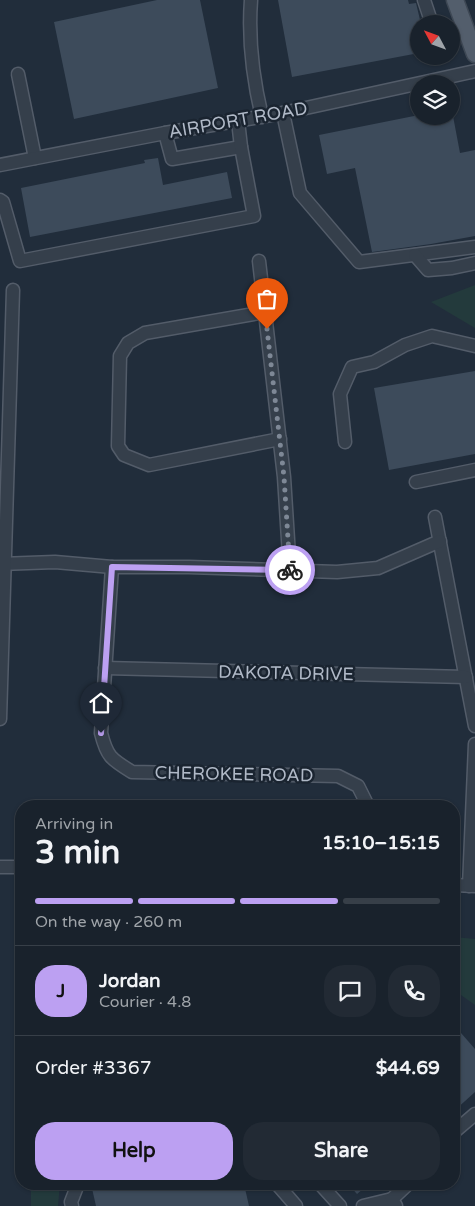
<!DOCTYPE html>
<meta charset="utf-8">
<style>
:root{--surface:#19222c;--page:#222a34;--text:#f1f3f6;--muted:#9fa4a9;--line:#373f48;--accent:#bca0f2}
body{margin:0;font-family:"Varela Round",sans-serif;background:var(--page);color:var(--text);height:100vh;display:flex;flex-direction:column;font-size:19px;white-space:nowrap}
*{box-sizing:border-box;margin:0}
p{font-size:16px;color:var(--muted)}
.icon{flex:none;width:28px;height:28px;fill:none;stroke:currentColor;stroke-width:2;stroke-linecap:round;stroke-linejoin:round}
.map{position:relative;flex:1;overflow:hidden}
.drawer{position:absolute;left:15px;top:800px;width:445px;height:390px;display:flex;flex-direction:column;background:var(--surface);border-radius:20px;box-shadow:0 1px 4px #0004,0 0 0 1px var(--line)}
.drawer>*{flex:none}
.needle{width:32px;rotate:311deg}
.tools{position:absolute;left:410px;top:15px;display:grid;gap:10px}
.tools a{display:grid;place-items:center;width:50px;height:50px;border-radius:50%;background:var(--surface);box-shadow:0 1px 4px #0004,0 0 0 1px var(--line);font-size:25px}
.pin{position:absolute;display:grid;place-items:center;width:42px;height:42px;color:#fff;margin:-51px -21px;border-radius:50% 50% 50% 0;rotate:-45deg;box-shadow:0 0 5px #0007}
.pin .icon{rotate:45deg}
.courier{position:absolute;display:grid;place-items:center;width:50px;height:50px;margin:-25px;border:4px solid #bca0f2;border-radius:50%;background:#fff;color:#222;box-shadow:0 1px 6px #0007}
.overview em{font-style:normal;font-weight:800}
.overview div{display:flex;flex-direction:column-reverse}
.overview{display:flex;align-items:center;justify-content:space-between;height:85px;padding:0 20px}
h1{font-size:32px;font-weight:800;line-height:38px}
.bar{display:grid;grid-template-columns:repeat(4,1fr);gap:8px 5px;align-content:center;height:60px;padding:0 20px}
.bar i{height:6px;border-radius:4px;background:var(--line)}
.bar .active{background:var(--accent)}
.bar p{grid-column:span 4}
.line{display:flex;align-items:center;gap:12px;padding:0 20px;border-top:1px solid var(--line)}
.line div{flex:1}
.round{display:grid;place-items:center;flex:none;width:52px;height:52px;border-radius:20px;background:var(--page)}
.cta{display:flex;gap:10px;margin-top:auto;padding:10px 20px}
.cta a{flex:1;height:58px;border-radius:20px;background:var(--accent);color:#111;font-size:20px;font-weight:800;line-height:58px;text-align:center}
.cta a+a{background:var(--page);color:var(--text)}
.map>svg:first-child{display:block}
</style>
<div class="map">
<svg width="475" height="1206" viewBox="0 0 475 1206">
<rect width="100%" height="100%" fill="#212d3b"/>
<g fill="#233a3c">
<polygon points="475,285 475,328 431,302"/>
<polygon points="454,937 475,939 475,1005 454,990"/>
<polygon points="31,1184 60,1184 58,1206 31,1206"/>
</g>
<g fill="#3d4b5b">
<polygon points="157,0 200,0 218,88 74,119 54,22"/>
<polygon points="278,0 408,0 409,4 416,3 421,24 419,24 419,53 292,77"/>
<polygon points="419,115 419,116 453,116 460,153 475,150 475,236 431,244 372,252 355,168 327,174 319,135"/>
<polygon points="158,158 163,185 227,172 232,198 30,237 21,188 145,163 144,160"/>
<polygon points="475,371 475,454 389,470 374,388"/>
<polygon points="454,1025 475,1049 475,1092 454,1111"/>
<polygon points="91,1184 244,1184 249,1206 96,1206"/>
<polygon points="348,1184 369,1184 357,1194"/>
</g>
<g fill="none" stroke-linecap="round" stroke-linejoin="round">
<defs>
<g id="minor">
<path d="M251 0C248 39 253 79 262 117"/>
<polyline points="424,0 432,24"/>
<polyline points="18,74 35,158"/>
<polyline points="283,113 300,193 359,262 475,247"/>
<polyline points="165,133 172,159 241,147"/>
<polyline points="0,165 165,133 283,113 475,71"/>
<polyline points="0,200 3,202 20,261 254,216 241,147 238,121"/>
<polyline points="415,255 428,270 452,268 475,263"/>
<polyline points="259,261 284,477 290,571"/>
<polyline points="265,312 145,333 128,343 120,356 118,446 124,455 149,465 280,439"/>
<polyline points="345,442 340,394 352,367 374,362 405,345 432,336 475,346"/>
<polyline points="416,482 475,470"/>
<polyline points="435,517 475,726"/>
<polyline points="0,564 55,562 112,567 189,567 337,572 378,568 440,541"/>
<path d="M112 567 101 733C107 757 111 759 132 772L338 776 358 786 368 806"/>
<polyline points="105,668 466,677"/>
<polyline points="0,719 13,290"/>
<polyline points="0,867 21,867"/>
<polyline points="454,885 475,886"/>
<polyline points="469,886 475,744"/>
<polyline points="454,1132 475,1114"/>
<polyline points="277,1184 296,1206"/>
<polyline points="320,1184 340,1206"/>
<polyline points="72,1206 71,1202 78,1184"/>
<polyline points="363,1206 392,1199"/>
<polyline points="396,1206 392,1199 408,1184"/>
</g>
<polyline id="major" points="455,0 475,54"/>
</defs>
<use href="#minor" stroke="#535c69" stroke-width="15"/>
<use href="#major" stroke="#3e4854" stroke-width="19"/>
<use href="#minor" stroke="#353f4b" stroke-width="12"/>
<use href="#major" stroke="#535e6c" stroke-width="16"/>
</g>
<g fill="none" stroke-linecap="round" stroke-linejoin="round">
<polyline stroke="#7e8896" stroke-width="5" stroke-dasharray="0 9" points="267,329 284,477 290,570"/>
<polyline stroke="#bca0f2" stroke-width="6" points="101,733 112,567 290,570"/>
</g>
<g text-anchor="middle" dominant-baseline="central" stroke-width="5" stroke-linejoin="round" paint-order="stroke">
<g font-size="18" fill="#b0b9c7" stroke="#1a2430">
<text transform="translate(238 120) rotate(-10)">AIRPORT ROAD</text>
<text transform="translate(286 673) rotate(1)">DAKOTA DRIVE</text>
<text transform="translate(234 774) rotate(1)">CHEROKEE ROAD</text>
</g>
</g>
</svg>
<div class="tools">
<a><svg class="needle" viewBox="-14 -14 28 28"><path d="M0-13l5 13h-10z" fill="#e53935"/><path d="M0 13l5-13h-10z" fill="#9fa4a9"/></svg></a>
<a><svg class="icon" aria-label="layers" viewBox="0 0 24 24"><path d="M12 4l9 5-9 5-9-5zM3 14l9 5 9-5"/></svg></a>
</div>
<div class="pin" style="left:267px;top:329px;background:#ea580c"><svg class="icon" aria-label="bag" viewBox="0 0 24 24"><path d="M5 8h14l-1 12H6zM9 8a3 3 0 0 1 6 0"/></svg></div>
<div class="pin" style="left:101px;top:733px;background:#1f2937"><svg class="icon" aria-label="home" viewBox="0 0 24 24"><path d="M3 11l9-7 9 7M6 9v11h12V9"/></svg></div>
<div class="courier" style="left:290px;top:570px"><svg class="icon" aria-label="bike" viewBox="0 0 24 24"><circle cx="6" cy="16" r="4"/><circle cx="18" cy="16" r="4"/><path d="M6 16l4-8h5l3 8M10 8l3 8H6M13 5h3"/></svg></div>
<section class="drawer">
<div class="overview"><div><h1>3 min</h1><p>Arriving in</p></div><em>15:10–15:15</em></div>
<div class="bar"><i class="active"></i><i class="active"></i><i class="active"></i><i></i><p>On the way · 260 m</p></div>
<div class="line" style="height:90px"><b class="round" style="background:var(--accent);color:#111">J</b><div><b>Jordan</b><p>Courier · 4.8</p></div><a class="round"><svg class="icon" aria-label="chat" viewBox="0 0 24 24"><path d="M4 5h16v11H9l-5 4z"/></svg></a><a class="round"><svg class="icon" aria-label="phone" viewBox="0 0 24 24"><path d="M5 4h4l2 5-3 2q2 4 5 5l2-3 5 2v4C11 20 4 13 5 4z"/></svg></a></div>
<div class="line" style="height:65px"><div>Order #3367</div><b>$44.69</b></div>
<div class="cta"><a>Help</a><a>Share</a></div>
</section>
</div>
